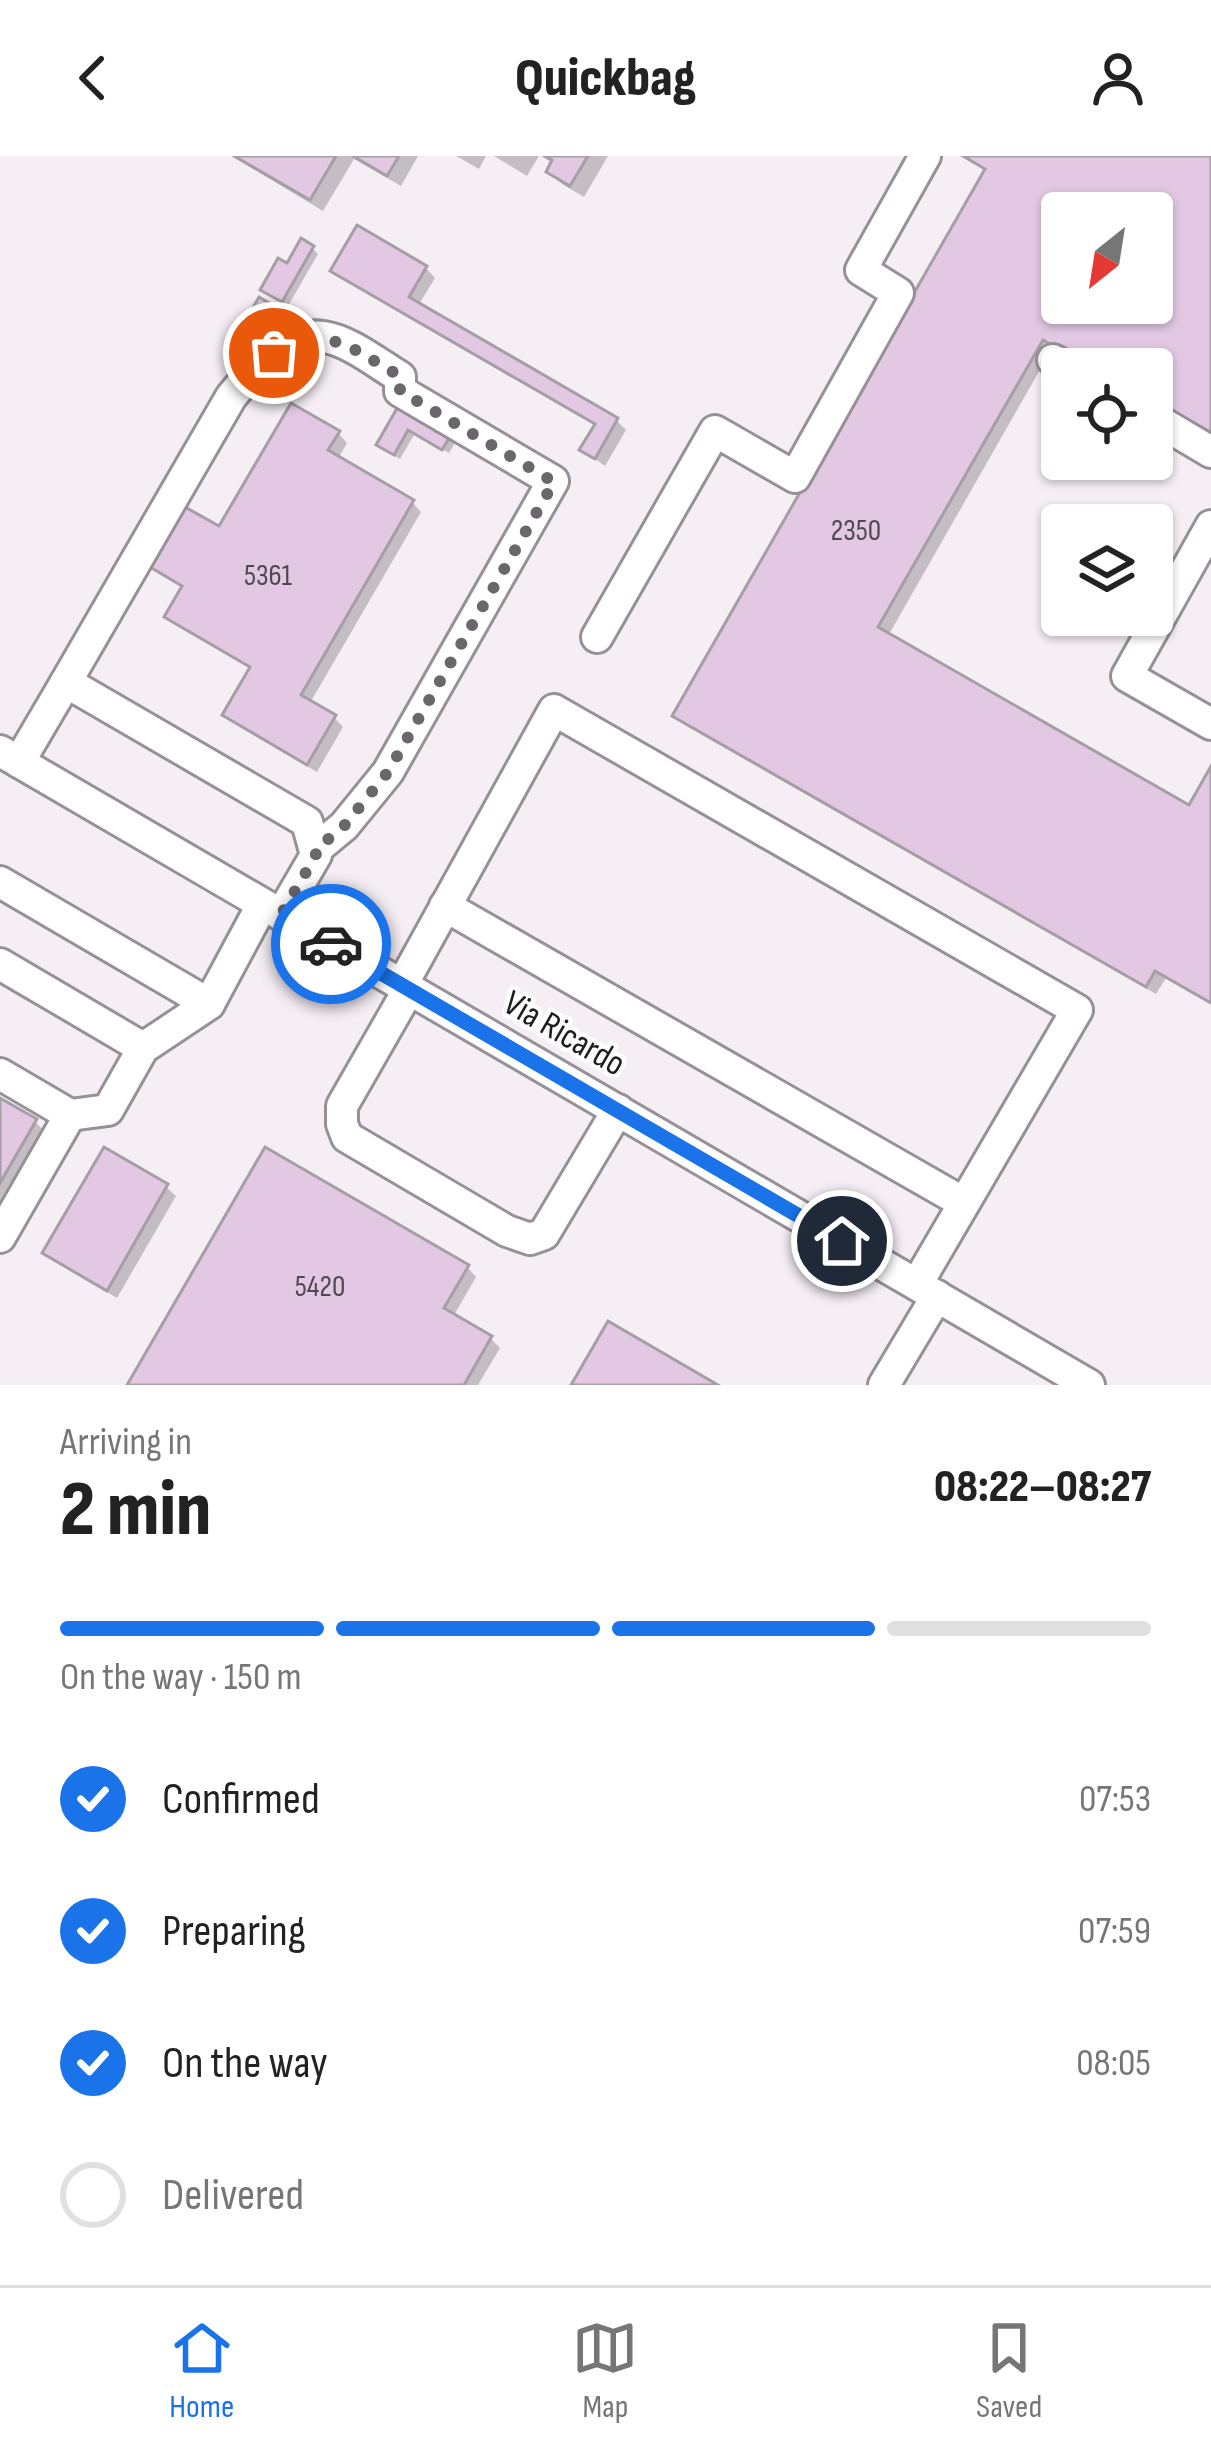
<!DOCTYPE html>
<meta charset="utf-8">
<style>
:root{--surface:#fff;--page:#f2f2f2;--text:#222;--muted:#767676;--line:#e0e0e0;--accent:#1a73e8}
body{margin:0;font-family:"Sofia Sans Condensed",sans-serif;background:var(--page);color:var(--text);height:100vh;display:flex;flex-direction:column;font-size:45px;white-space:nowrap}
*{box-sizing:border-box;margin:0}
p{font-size:39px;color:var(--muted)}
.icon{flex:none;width:66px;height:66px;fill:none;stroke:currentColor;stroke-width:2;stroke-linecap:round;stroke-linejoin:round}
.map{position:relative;height:1229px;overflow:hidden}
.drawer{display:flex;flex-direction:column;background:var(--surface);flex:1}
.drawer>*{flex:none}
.needle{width:78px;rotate:210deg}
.buttons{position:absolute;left:1041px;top:36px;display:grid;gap:24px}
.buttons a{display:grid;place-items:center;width:132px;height:132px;border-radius:12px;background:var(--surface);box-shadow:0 3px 9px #0004;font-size:60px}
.pin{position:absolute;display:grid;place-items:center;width:102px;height:102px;color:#fff;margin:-51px;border:6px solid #fff;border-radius:50%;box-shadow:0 3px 12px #0007}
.courier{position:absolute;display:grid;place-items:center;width:120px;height:120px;margin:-60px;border:9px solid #1a73e8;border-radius:50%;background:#fff;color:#222;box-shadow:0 3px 15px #0007}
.overview em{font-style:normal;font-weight:800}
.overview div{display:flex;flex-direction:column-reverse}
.overview{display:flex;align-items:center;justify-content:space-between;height:204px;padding:0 60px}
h1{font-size:78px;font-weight:800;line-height:90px}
.bar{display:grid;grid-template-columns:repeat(4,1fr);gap:18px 12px;align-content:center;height:144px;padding:0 60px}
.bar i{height:15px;border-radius:9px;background:var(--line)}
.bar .on{background:var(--accent)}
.bar p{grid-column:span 4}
ol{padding:0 60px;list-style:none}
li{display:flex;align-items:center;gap:36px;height:132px}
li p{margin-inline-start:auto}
li .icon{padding:12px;border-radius:50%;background:var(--accent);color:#fff;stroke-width:4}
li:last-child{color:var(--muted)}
li i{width:66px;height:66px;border:6px solid var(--line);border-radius:50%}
header{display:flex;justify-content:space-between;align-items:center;height:156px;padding:0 60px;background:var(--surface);font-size:54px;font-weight:800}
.tab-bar{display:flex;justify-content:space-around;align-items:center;height:168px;border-top:3px solid var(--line);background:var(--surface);font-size:33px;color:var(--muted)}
.tab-bar a{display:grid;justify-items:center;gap:6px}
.tab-bar .on{color:var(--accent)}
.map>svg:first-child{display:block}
</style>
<header><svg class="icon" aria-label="back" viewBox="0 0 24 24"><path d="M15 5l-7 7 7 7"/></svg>Quickbag<svg class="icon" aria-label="person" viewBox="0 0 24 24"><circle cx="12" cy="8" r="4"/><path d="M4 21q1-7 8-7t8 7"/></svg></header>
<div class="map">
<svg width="1211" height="1229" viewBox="0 0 1211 1229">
<rect width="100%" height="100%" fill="#f5eef5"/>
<g fill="#0003" fill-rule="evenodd">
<polygon points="235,0 418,0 401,30 354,3 323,55 243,7"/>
<polygon points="456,0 486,0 479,13"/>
<polygon points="494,0 539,0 527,20"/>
<polygon points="541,0 608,0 584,41 562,28 549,16 554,8"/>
<path d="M961 0H1211L1152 247V213H1092L1053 191 888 480 1190 653 1211 616V848L1166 822 1156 838 685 569 676 560 987 15ZM1062 57H1152V147H1062Z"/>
<polygon points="312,92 318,98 288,150 270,139 288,111"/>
<polygon points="426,112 435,122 418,150 617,265 626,274 605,310 583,294 597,270 344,124 334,115"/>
<polygon points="274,153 280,159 257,199 243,191 237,185"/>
<polygon points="402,252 450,280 456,285 449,297 415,277 400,303 386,295 380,289"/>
<polygon points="338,277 347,287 338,303 412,346 421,356 310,547 334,561 343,571 317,616 235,568 226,559 252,513 178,469 168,460 184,432 163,420 154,411 220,374"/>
<polygon points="0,945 35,966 48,978 0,1061"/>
<polygon points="166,1031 176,1040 117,1142 56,1106 46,1097"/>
<polygon points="467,1111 476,1121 453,1161 490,1182 500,1192 478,1229 131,1229"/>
</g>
<g fill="#e2c8e2" stroke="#a59fa5" stroke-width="3" fill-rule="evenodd">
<polygon points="234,0 336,0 310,44"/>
<polygon points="353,0 399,0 387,20"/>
<polygon points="545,0 588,0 570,30 546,16 552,4"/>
<path d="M963 0H1211V280L1152 246V213H1095L1043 184 878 471 1189 649 1211 610V847L1155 815 1146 831 672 560 985 13ZM1062 57H1152V147H1062Z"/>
<polygon points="357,69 427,110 409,141 618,262 595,303 579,294 595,268 330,115"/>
<polygon points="301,82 314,90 282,146 260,134 278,102 287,107"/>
<polygon points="259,141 276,151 251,195 234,185"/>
<polygon points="291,247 340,275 328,294 414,344 301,539 336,559 307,609 222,559 250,511 164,461 182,430 150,411 185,351 219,370"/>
<polygon points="400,247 452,277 442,294 408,274 394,299 376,289"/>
<polygon points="0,942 37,963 0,1027"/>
<polygon points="104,991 168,1028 107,1135 42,1097"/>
<polygon points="265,991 469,1109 444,1152 492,1180 464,1229 127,1229"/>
<polygon points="608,1165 718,1229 571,1229"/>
</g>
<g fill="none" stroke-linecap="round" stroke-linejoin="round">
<defs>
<g id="minor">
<polyline points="1053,204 1069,213"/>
<polyline points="1152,261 1211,296"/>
<polyline points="1211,370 1127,520 1211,568"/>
<polyline points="597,481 715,275 795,321 898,137 861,114 925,0"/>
<path d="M66 526 231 241C253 214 284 175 324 181 350 185 378 208 400 221V235L553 325 388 616 344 670 315 694"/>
<polyline points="0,595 1089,1229"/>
<polyline points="19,606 66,526 307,666 316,699 281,759"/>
<polyline points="0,726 209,848 262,749"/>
<polyline points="445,750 964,1047"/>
<polyline points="0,808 143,892"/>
<polyline points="402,829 554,554 1077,854 917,1128"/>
<polyline points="409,833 342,950 342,968 347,981 507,1075 530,1083 544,1078 618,954"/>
<polyline points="0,918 70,959 108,954 143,892 209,848"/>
<polyline points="0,1081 70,959"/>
<polyline points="884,1229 937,1140"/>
</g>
</defs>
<use href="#minor" stroke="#979197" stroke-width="36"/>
<use href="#minor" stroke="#fff" stroke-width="30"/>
</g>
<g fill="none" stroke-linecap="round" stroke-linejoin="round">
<path stroke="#6b666b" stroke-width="12" stroke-dasharray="0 21.6" d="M274 197C324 164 355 195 400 220V235L554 326 388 616 344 670 315 694 316 699 281 759 331 788"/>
<polyline stroke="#1a73e8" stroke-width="15" points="331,788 842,1085"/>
</g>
<g text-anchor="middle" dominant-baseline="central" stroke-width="9" stroke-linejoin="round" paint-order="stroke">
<g font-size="30" fill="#504850">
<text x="856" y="375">2350</text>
<text x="268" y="420">5361</text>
<text x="320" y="1131">5420</text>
</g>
<g font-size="36" fill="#201d20" stroke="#fffeff">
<text transform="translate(564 878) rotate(30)">Via Ricardo</text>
</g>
</g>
</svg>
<div class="buttons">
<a><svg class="needle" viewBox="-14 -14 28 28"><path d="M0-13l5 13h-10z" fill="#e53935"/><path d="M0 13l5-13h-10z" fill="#767676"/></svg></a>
<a><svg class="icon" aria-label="locate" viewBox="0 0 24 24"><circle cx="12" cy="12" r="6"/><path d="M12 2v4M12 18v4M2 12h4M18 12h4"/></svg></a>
<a><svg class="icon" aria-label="layers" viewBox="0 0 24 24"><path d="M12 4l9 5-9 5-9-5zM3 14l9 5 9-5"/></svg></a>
</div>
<div class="pin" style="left:274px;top:197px;background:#ea580c"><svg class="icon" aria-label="bag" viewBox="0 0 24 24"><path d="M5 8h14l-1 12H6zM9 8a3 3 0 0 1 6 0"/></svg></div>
<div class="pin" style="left:842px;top:1085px;background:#1f2937"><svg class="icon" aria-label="home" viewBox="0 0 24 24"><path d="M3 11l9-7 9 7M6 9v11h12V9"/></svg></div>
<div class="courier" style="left:331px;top:788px"><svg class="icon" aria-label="car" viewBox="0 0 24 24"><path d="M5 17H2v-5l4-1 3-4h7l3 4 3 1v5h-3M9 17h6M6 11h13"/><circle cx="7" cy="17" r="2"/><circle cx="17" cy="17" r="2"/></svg></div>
</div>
<section class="drawer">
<div class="overview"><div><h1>2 min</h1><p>Arriving in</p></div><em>08:22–08:27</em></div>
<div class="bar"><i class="on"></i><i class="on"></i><i class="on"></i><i></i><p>On the way · 150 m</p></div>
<ol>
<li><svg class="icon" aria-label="check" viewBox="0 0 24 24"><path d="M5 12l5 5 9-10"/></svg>Confirmed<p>07:53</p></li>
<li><svg class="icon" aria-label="check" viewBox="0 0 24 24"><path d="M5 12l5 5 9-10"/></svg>Preparing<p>07:59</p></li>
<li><svg class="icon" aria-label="check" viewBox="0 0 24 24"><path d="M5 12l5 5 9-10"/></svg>On the way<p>08:05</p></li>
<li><i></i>Delivered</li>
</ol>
</section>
<nav class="tab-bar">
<a class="on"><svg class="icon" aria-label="home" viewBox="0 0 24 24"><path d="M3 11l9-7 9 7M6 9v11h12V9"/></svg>Home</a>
<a><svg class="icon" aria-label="map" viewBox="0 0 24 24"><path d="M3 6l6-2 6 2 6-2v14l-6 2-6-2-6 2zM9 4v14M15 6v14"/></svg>Map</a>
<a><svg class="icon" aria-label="saved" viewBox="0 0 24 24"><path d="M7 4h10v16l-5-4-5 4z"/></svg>Saved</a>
</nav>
